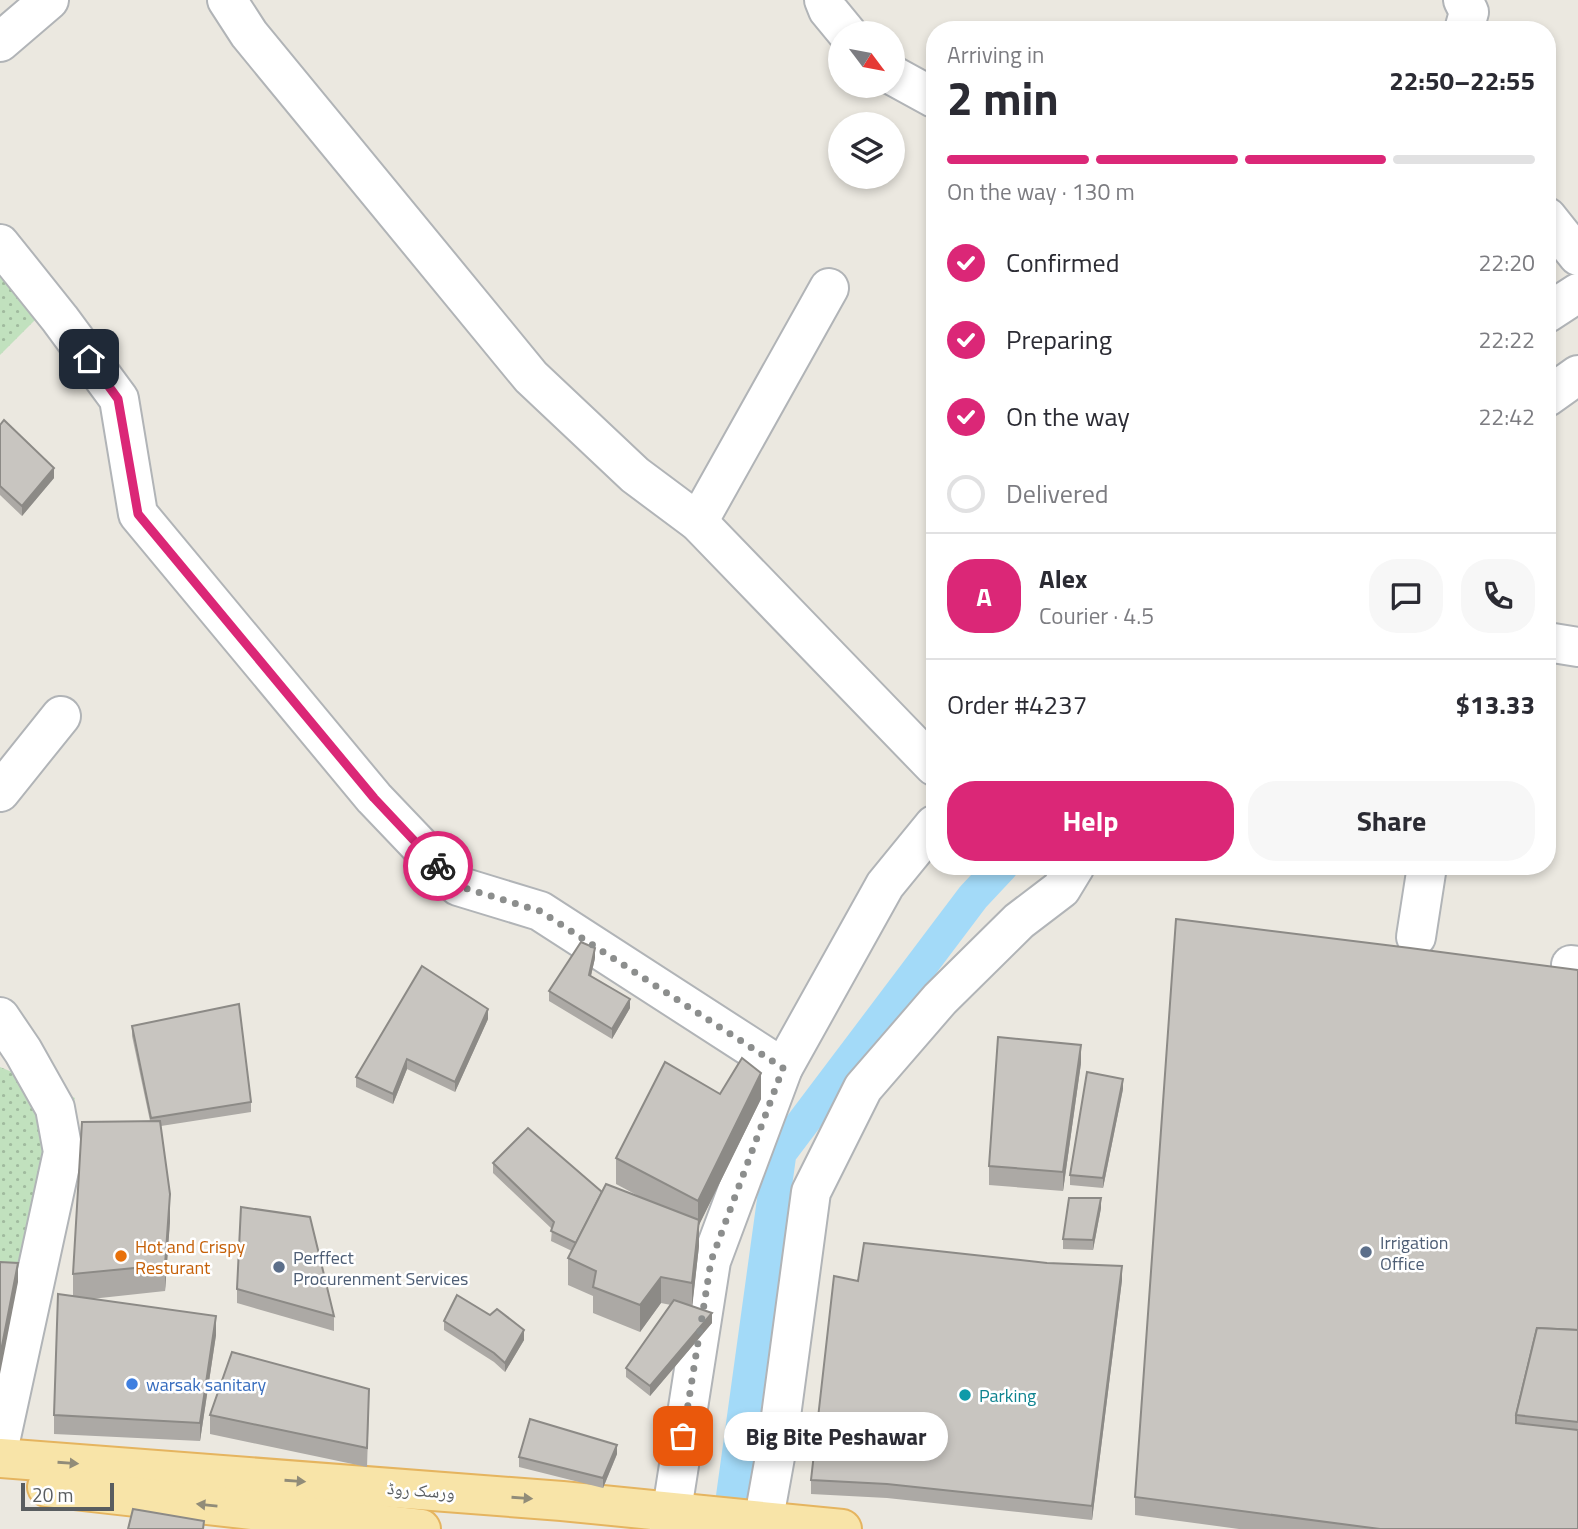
<!DOCTYPE html>
<meta charset="utf-8">
<style>
:root{--surface:#fff;--page:#f7f7f7;--text:#2b2b33;--muted:#7c7c81;--line:#e1e1e2;--accent:#db2777}
body{margin:0;font-family:"Titillium Web","Noto Naskh Arabic",sans-serif;background:var(--page);color:var(--text);height:100vh;display:flex;flex-direction:column;font-size:26px;white-space:nowrap}
*{box-sizing:border-box;margin:0}
p{font-size:23px;color:var(--muted)}
.icon{flex:none;width:38px;height:38px;fill:none;stroke:currentColor;stroke-width:2;stroke-linecap:round;stroke-linejoin:round}
.map{position:relative;flex:1;overflow:hidden}
.drawer{position:absolute;left:926px;top:21px;width:630px;height:854px;display:flex;flex-direction:column;background:var(--surface);border-radius:28px;box-shadow:0 4px 10px #0003}
.drawer>*{flex:none}
.needle{width:46px;rotate:122deg}
.buttons{position:absolute;left:828px;top:21px;display:grid;gap:14px}
.buttons a{display:grid;place-items:center;width:77px;height:77px;border-radius:50%;background:var(--surface);box-shadow:0 4px 10px #0003;font-size:35px}
.scale{position:absolute;left:21px;bottom:18px;width:93px;box-sizing:border-box;padding-left:7px;border:4px solid #595d60;border-top:0;font-size:19px;line-height:24px;white-space:nowrap;color:#595d60;-webkit-text-stroke:5px #fff;paint-order:stroke}
.pin{position:absolute;display:grid;place-items:center;width:60px;height:60px;color:#fff;margin:-30px;border-radius:14px;box-shadow:0 4px 10px #0006}
.courier{position:absolute;display:grid;place-items:center;width:70px;height:70px;margin:-35px;border:5px solid #db2777;border-radius:50%;background:#fff;color:#222;box-shadow:0 2px 9px #0007}
.bubble{position:absolute;height:49px;border-radius:24px;background:var(--surface);box-shadow:0 4px 10px #0003;font-size:23px;font-weight:700;line-height:49px;text-align:center}
.overview em{font-style:normal;font-weight:700}
.overview div{display:flex;flex-direction:column-reverse}
.overview{display:flex;align-items:center;justify-content:space-between;height:119px;padding:0 21px}
h1{font-size:46px;font-weight:700;line-height:52px}
.bar{display:grid;grid-template-columns:repeat(4,1fr);gap:10px 7px;align-content:center;height:84px;padding:0 21px}
.bar i{height:9px;border-radius:5px;background:var(--line)}
.bar .current{background:var(--accent)}
.bar p{grid-column:span 4}
.line{display:flex;align-items:center;gap:18px;padding:0 21px;border-top:2px solid var(--line)}
.line div{flex:1}
.round{display:grid;place-items:center;flex:none;width:74px;height:74px;border-radius:28px;background:var(--page)}
ol{padding:0 21px;list-style:none}
li{display:flex;align-items:center;gap:21px;height:77px}
li p{margin-inline-start:auto}
li .icon{padding:7px;border-radius:50%;background:var(--accent);color:#fff;stroke-width:4}
li:last-child{color:var(--muted)}
li i{width:38px;height:38px;border:4px solid var(--line);border-radius:50%}
.action{display:flex;gap:14px;margin-top:auto;padding:14px 21px}
.action a{flex:1;height:80px;border-radius:28px;background:var(--accent);color:#fff;font-size:28px;font-weight:700;line-height:80px;text-align:center}
.action a+a{background:var(--page);color:var(--text)}
.map>svg:first-child{display:block}
</style>
<div class="map">
<svg width="1578" height="1529" viewBox="0 0 1578 1529">
<defs>
<pattern id="grass-dots" width="8" height="8" patternUnits="userSpaceOnUse" patternTransform="scale(1.75)"><rect width="8" height="8" fill="#c1e1be"/><path d="M2 2h.1M6 6h.1" fill="none" stroke="#a0ba9e" stroke-width="1.8" stroke-linecap="round"/></pattern>
</defs>
<rect width="100%" height="100%" fill="#ebe8e0"/>
<g fill="url(#grass-dots)">
<polygon points="0,267 41,314 0,355"/>
<polygon points="0,1067 75,1098 22,1272 0,1269"/>
</g>
<g fill="none" stroke-linecap="round" stroke-linejoin="round">
<polyline stroke="#a3daf8" stroke-width="33" points="728,1529 780,1153 973,897 1002,866"/>
<defs>
<g id="minor">
<polyline points="227,0 249,34 531,377 635,475 698,522 934,766"/>
<polyline points="824,0 828,10 847,33"/>
<polyline points="1463,0 1469,12 1464,30"/>
<polyline points="0,42 49,0"/>
<polyline points="892,75 934,98"/>
<polyline points="1547,217 1578,256"/>
<polyline points="0,244 60,319 119,399 138,514 374,798 458,886 540,911 783,1068"/>
<polyline points="1547,313 1578,293"/>
<polyline points="1547,397 1578,375"/>
<polyline points="698,522 829,288"/>
<polyline points="1547,642 1578,647"/>
<polyline points="0,792 61,716"/>
<polyline points="1416,937 1427,866"/>
<polyline points="1571,965 1578,966"/>
<polyline points="0,1017 23,1051 55,1108 63,1152 0,1442"/>
<polyline points="669,1529 711,1261 783,1068 885,885 934,825"/>
<polyline points="762,1529 777,1446 811,1192 863,1088 940,999 1019,921 1061,889 1075,866"/>
</g>
<g id="major">
<polyline points="0,1458 562,1501 842,1529"/>
<polyline points="47,1487 421,1529"/>
</g>
</defs>
<use href="#minor" stroke="#b1b4b7" stroke-width="42"/>
<use href="#major" stroke="#e5b45f" stroke-width="42"/>
<use href="#minor" stroke="#fff" stroke-width="38"/>
<use href="#major" stroke="#f8e4a8" stroke-width="38"/>
</g>
<g fill="#aca9a5">
<polygon points="0,425 54,478 22,516 0,495"/>
<polygon points="595,958 591,976 630,1008 612,1039 549,1001 549,991"/>
<polygon points="1578,970 1578,1529 1239,1529 1135,1515 1135,1497"/>
<polygon points="488,1019 455,1092 407,1069 393,1104 356,1087 356,1077"/>
<polygon points="132,1026 251,1102 251,1112 161,1126 170,1221 165,1291 91,1299 216,1335 200,1441 54,1434 54,1415 73,1296 73,1274 150,1121 132,1036"/>
<polygon points="1081,1063 1063,1191 989,1185 989,1166"/>
<polygon points="1123,1089 1103,1188 1070,1185 1070,1175"/>
<polygon points="720,1094 761,1099 699,1225 699,1246 692,1306 712,1323 650,1396 626,1377 626,1368 671,1305 661,1303 640,1332 593,1313 593,1296 568,1285 568,1258 572,1251 551,1241 552,1229 493,1173 493,1163 602,1192 644,1199 616,1184 616,1158"/>
<polygon points="1101,1208 1093,1250 1063,1249 1063,1239"/>
<polygon points="1122,1280 1092,1520 887,1498 811,1494 811,1480 858,1281"/>
<polygon points="237,1289 334,1316 334,1331 237,1303"/>
<polygon points="444,1321 524,1340 505,1372 494,1362 444,1330"/>
<polygon points="369,1407 367,1467 210,1434 210,1415"/>
<polygon points="617,1454 603,1488 519,1467 519,1457"/>
</g>
<g fill="#8c8a86">
<polygon points="54,468 54,478 22,516 22,506"/>
<polygon points="595,948 595,958 589,984 589,975"/>
<polygon points="630,999 630,1008 612,1039 612,1029"/>
<polygon points="488,1009 488,1019 455,1092 455,1082"/>
<polygon points="1081,1045 1081,1063 1063,1191 1063,1172"/>
<polygon points="407,1059 407,1069 393,1104 393,1094"/>
<polygon points="761,1073 761,1099 699,1225 699,1246 692,1309 692,1283 698,1227 698,1201"/>
<polygon points="1123,1079 1123,1089 1103,1188 1103,1178"/>
<polygon points="170,1194 170,1221 165,1291 165,1265"/>
<polygon points="1101,1198 1101,1208 1093,1250 1093,1240"/>
<polygon points="18,1263 18,1282 0,1374 0,1356"/>
<polygon points="1122,1266 1122,1280 1092,1520 1092,1506"/>
<polygon points="661,1277 661,1303 640,1332 640,1305"/>
<polygon points="712,1313 712,1323 650,1396 650,1386"/>
<polygon points="216,1316 216,1335 200,1441 200,1423"/>
<polygon points="524,1330 524,1340 505,1372 505,1363"/>
<polygon points="617,1445 617,1454 603,1488 603,1478"/>
</g>
<g fill="#c8c5c0" stroke="#8c8a86" stroke-width="2">
<polygon points="4,420 54,468 22,506 0,486 0,425"/>
<polygon points="1176,919 1410,948 1578,970 1578,1330 1537,1328 1516,1415 1516,1423 1578,1430 1578,1529 1380,1529 1135,1497"/>
<polygon points="581,942 595,948 589,975 630,999 612,1029 549,991"/>
<polygon points="422,966 488,1009 455,1082 407,1059 393,1094 356,1077"/>
<polygon points="239,1004 251,1102 151,1118 132,1026"/>
<polygon points="998,1037 1081,1045 1063,1172 989,1166"/>
<polygon points="742,1058 761,1073 698,1201 616,1158 665,1062 720,1094"/>
<polygon points="1087,1072 1123,1079 1103,1178 1070,1175"/>
<polygon points="160,1121 170,1194 165,1265 73,1274 82,1122"/>
<polygon points="528,1128 602,1192 576,1243 551,1231 554,1222 493,1163"/>
<polygon points="606,1184 699,1220 692,1283 661,1277 640,1305 593,1287 596,1271 568,1258"/>
<polygon points="1069,1198 1101,1198 1093,1240 1063,1239"/>
<polygon points="241,1207 310,1217 334,1316 237,1289"/>
<polygon points="864,1243 1047,1263 1122,1266 1092,1506 887,1484 811,1480 834,1276 858,1281"/>
<polygon points="0,1262 18,1263 0,1356"/>
<polygon points="58,1294 216,1316 200,1423 54,1415"/>
<polygon points="457,1295 490,1315 497,1309 524,1330 505,1363 494,1353 444,1321"/>
<polygon points="674,1300 712,1313 650,1386 626,1368"/>
<polygon points="1537,1328 1578,1330 1578,1422 1516,1415"/>
<polygon points="232,1352 369,1389 367,1448 210,1415"/>
<polygon points="530,1419 617,1445 603,1478 519,1457"/>
<polygon points="133,1509 204,1521 203,1529 128,1529"/>
</g>
<defs><path id="oneway-solid" d="M-6-.8H1V-3.2L6.5 0L1 3.2V.8H-6Z" transform="scale(1.75)"/></defs>
<g fill="#918c79">
<use href="#oneway-solid" transform="translate(68 1463) rotate(4)"/>
<use href="#oneway-solid" transform="translate(295 1481) rotate(4)"/>
<use href="#oneway-solid" transform="translate(522 1498) rotate(4)"/>
<use href="#oneway-solid" transform="translate(207 1505) rotate(-174)"/>
</g>
<g fill="none" stroke-linecap="round" stroke-linejoin="round">
<polyline stroke="#8c8e8d" stroke-width="7" stroke-dasharray="0 12.6" points="438,866 458,886 540,911 783,1068 711,1261 683,1436"/>
<polyline stroke="#db2777" stroke-width="9" points="89,359 118,399 138,514 374,798 438,866"/>
</g>
<g fill="#5c6f8a" stroke="#fff" stroke-width="2.5">
<circle cx="1366" cy="1252" r="7"/>
<circle cx="279" cy="1267" r="7"/>
</g>
<circle fill="#e8710a" stroke="#fff" stroke-width="2.5" cx="121" cy="1256" r="7"/>
<circle fill="#3f7fe0" stroke="#fff" stroke-width="2.5" cx="132" cy="1384" r="7"/>
<circle fill="#0f9aa8" stroke="#fff" stroke-width="2.5" cx="965" cy="1395" r="7"/>
<g text-anchor="middle" dominant-baseline="central" stroke-width="5" stroke-linejoin="round" paint-order="stroke">
<g font-size="18" fill="#4e5e75" stroke="#fff" text-anchor="start">
<text x="1380" y="1242">Irrigation<tspan x="1380" dy="21">Office</tspan></text>
<text x="293" y="1257">Perffect<tspan x="293" dy="21">Procurenment Services</tspan></text>
</g>
<g font-size="18" fill="#c56008" stroke="#fff" text-anchor="start">
<text x="135" y="1246">Hot and Crispy<tspan x="135" dy="21">Resturant</tspan></text>
</g>
<g font-size="18" fill="#366cbe" stroke="#fff" text-anchor="start">
<text x="146" y="1384">warsak sanitary</text>
</g>
<g font-size="18" fill="#0d838f" stroke="#fff" text-anchor="start">
<text x="979" y="1395">Parking</text>
</g>
<g font-size="18" fill="#595d60" stroke="#fff">
<text transform="translate(421 1490) rotate(4)">ورسک روڈ</text>
</g>
</g>
</svg>
<div class="buttons">
<a><svg class="needle" viewBox="-14 -14 28 28"><path d="M0-13l5 13h-10z" fill="#e53935"/><path d="M0 13l5-13h-10z" fill="#7c7c81"/></svg></a>
<a><svg class="icon" aria-label="layers" viewBox="0 0 24 24"><path d="M12 4l9 5-9 5-9-5zM3 14l9 5 9-5"/></svg></a>
</div>
<div class="scale">20 m</div>
<div class="pin" style="left:683px;top:1436px;background:#ea580c"><svg class="icon" aria-label="bag" viewBox="0 0 24 24"><path d="M5 8h14l-1 12H6zM9 8a3 3 0 0 1 6 0"/></svg></div>
<div class="pin" style="left:89px;top:359px;background:#1f2937"><svg class="icon" aria-label="home" viewBox="0 0 24 24"><path d="M3 11l9-7 9 7M6 9v11h12V9"/></svg></div>
<div class="courier" style="left:438px;top:866px"><svg class="icon" aria-label="bike" viewBox="0 0 24 24"><circle cx="6" cy="16" r="4"/><circle cx="18" cy="16" r="4"/><path d="M6 16l4-8h5l3 8M10 8l3 8H6M13 5h3"/></svg></div>
<div class="bubble" style="left:724px;top:1412px;width:224px">Big Bite Peshawar</div>
<section class="drawer">
<div class="overview"><div><h1>2 min</h1><p>Arriving in</p></div><em>22:50–22:55</em></div>
<div class="bar"><i class="current"></i><i class="current"></i><i class="current"></i><i></i><p>On the way · 130 m</p></div>
<ol>
<li><svg class="icon" aria-label="check" viewBox="0 0 24 24"><path d="M5 12l5 5 9-10"/></svg>Confirmed<p>22:20</p></li>
<li><svg class="icon" aria-label="check" viewBox="0 0 24 24"><path d="M5 12l5 5 9-10"/></svg>Preparing<p>22:22</p></li>
<li><svg class="icon" aria-label="check" viewBox="0 0 24 24"><path d="M5 12l5 5 9-10"/></svg>On the way<p>22:42</p></li>
<li><i></i>Delivered</li>
</ol>
<div class="line" style="height:126px"><b class="round" style="background:var(--accent);color:#fff">A</b><div><b>Alex</b><p>Courier · 4.5</p></div><a class="round"><svg class="icon" aria-label="chat" viewBox="0 0 24 24"><path d="M4 5h16v11H9l-5 4z"/></svg></a><a class="round"><svg class="icon" aria-label="phone" viewBox="0 0 24 24"><path d="M5 4h4l2 5-3 2q2 4 5 5l2-3 5 2v4C11 20 4 13 5 4z"/></svg></a></div>
<div class="line" style="height:91px"><div>Order #4237</div><b>$13.33</b></div>
<div class="action"><a>Help</a><a>Share</a></div>
</section>
</div>
